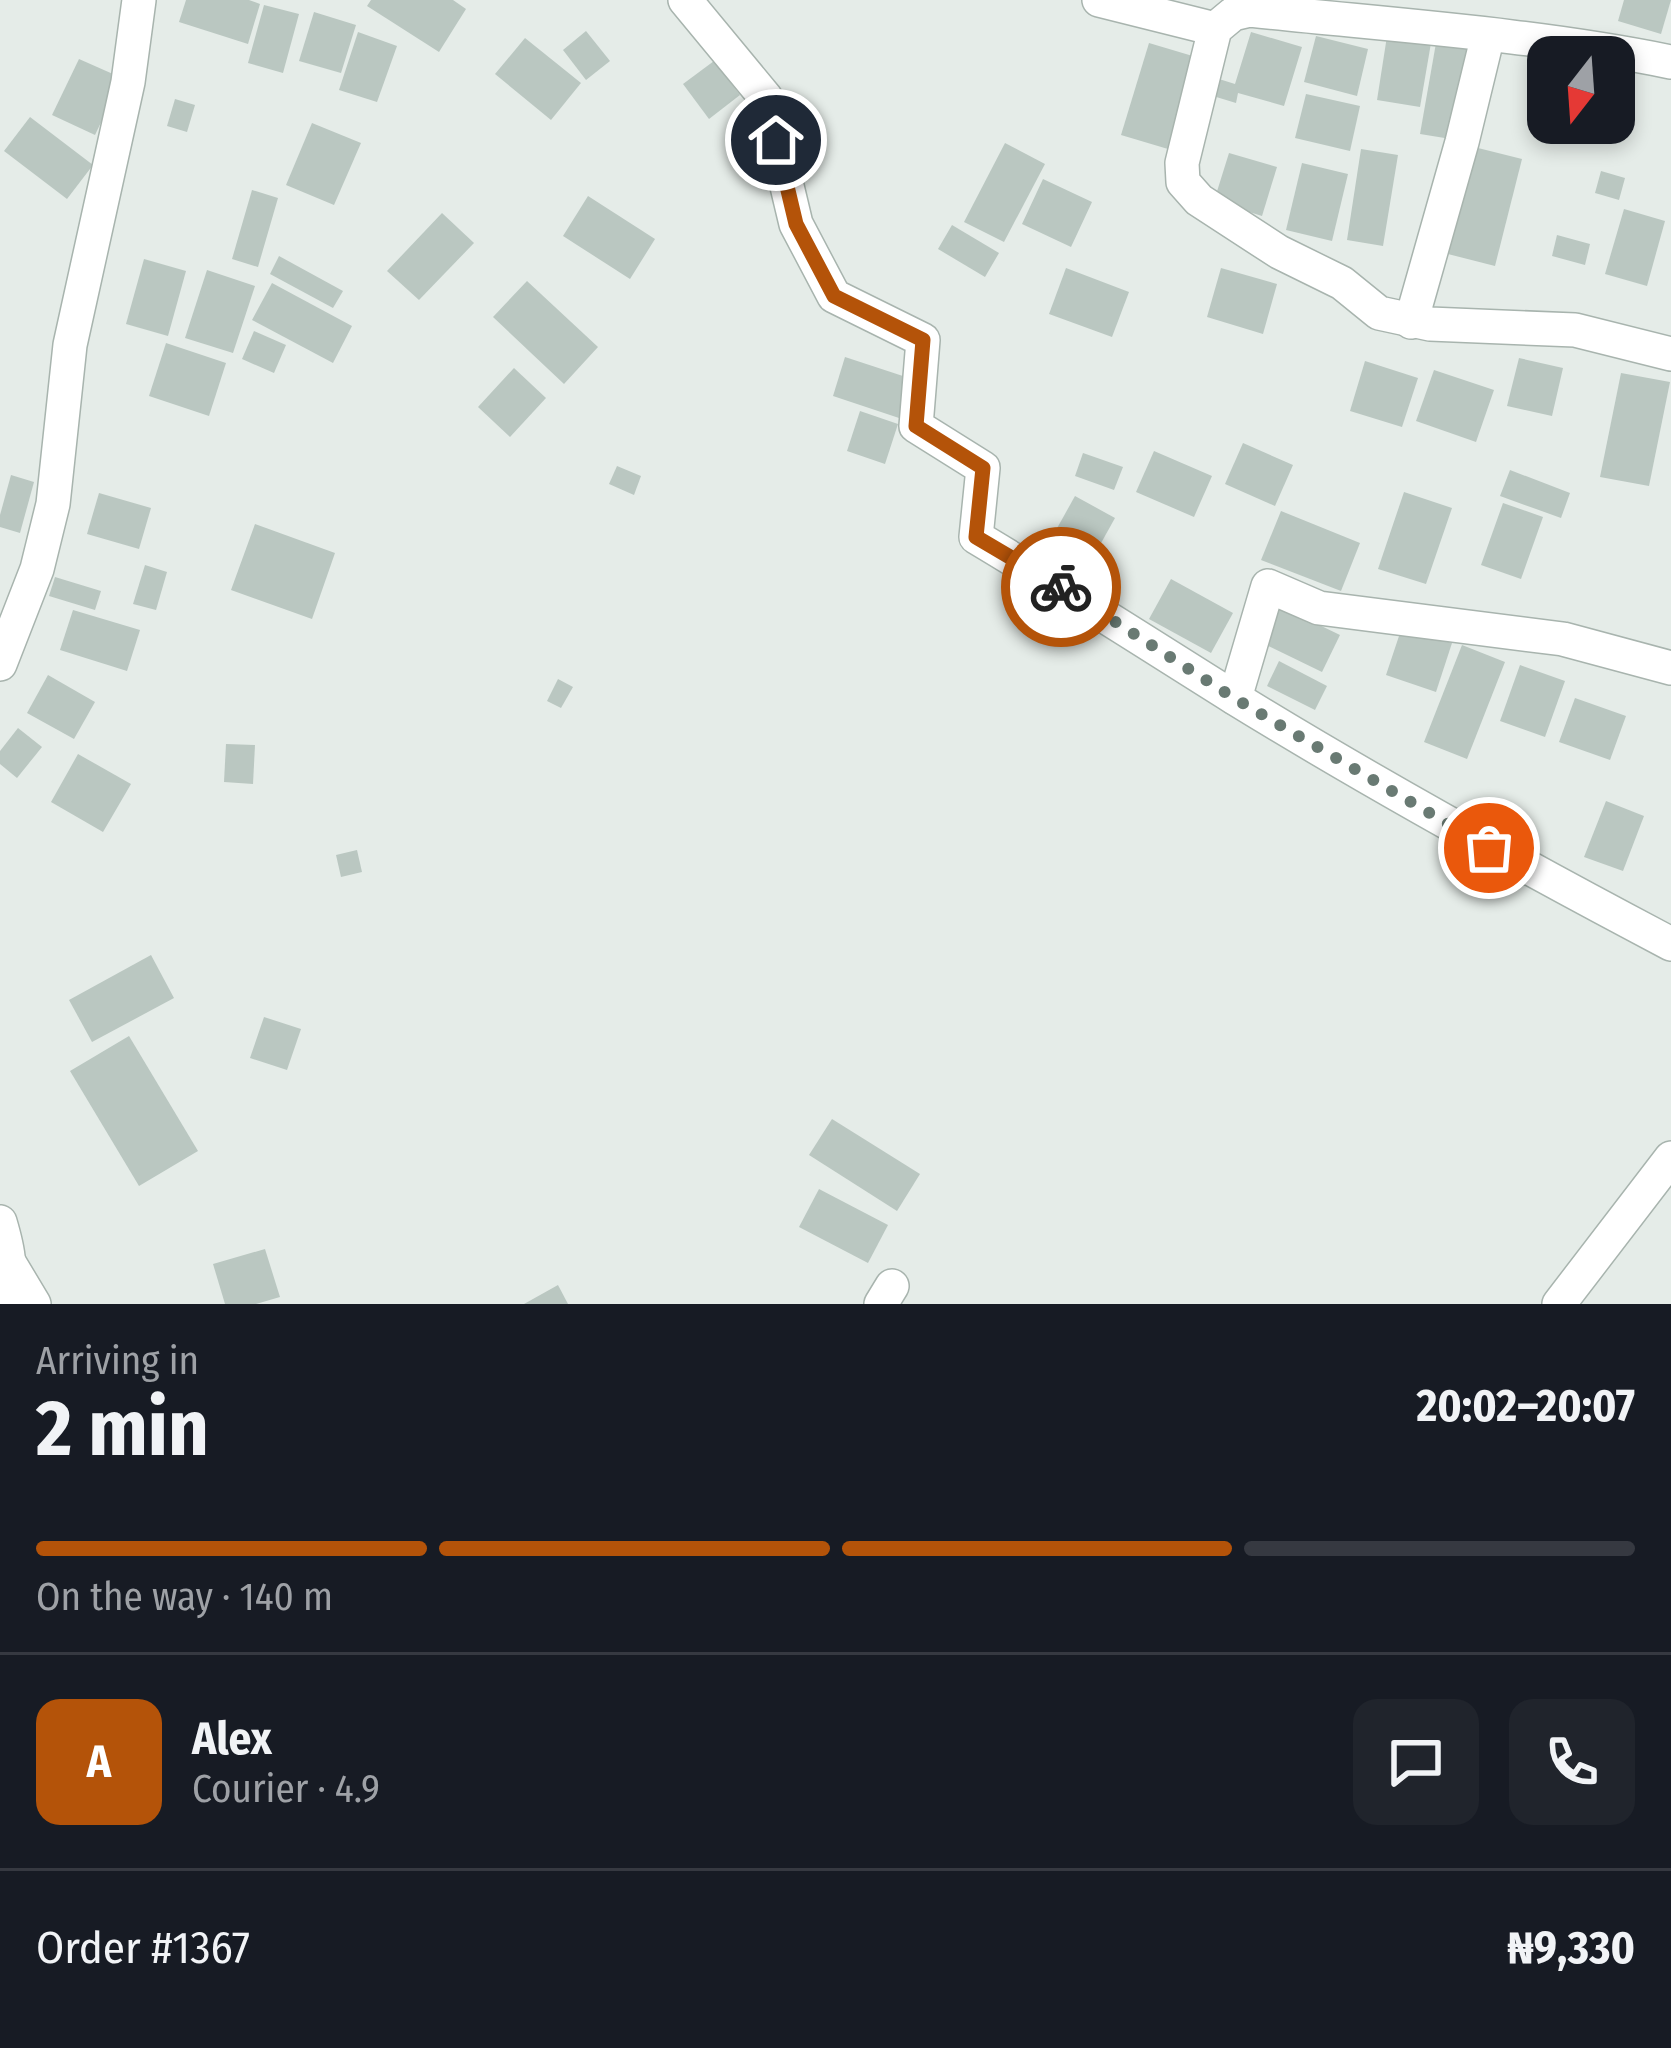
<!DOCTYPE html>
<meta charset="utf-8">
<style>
:root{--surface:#171b24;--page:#20242c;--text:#f1f3f6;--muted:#9ea1a6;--line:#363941;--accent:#b45309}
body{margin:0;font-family:"Fira Sans Condensed",sans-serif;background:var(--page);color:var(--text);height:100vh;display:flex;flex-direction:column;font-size:45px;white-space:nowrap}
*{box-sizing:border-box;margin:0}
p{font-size:39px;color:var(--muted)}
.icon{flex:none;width:66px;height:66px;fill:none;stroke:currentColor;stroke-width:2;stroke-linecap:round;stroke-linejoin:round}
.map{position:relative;height:1304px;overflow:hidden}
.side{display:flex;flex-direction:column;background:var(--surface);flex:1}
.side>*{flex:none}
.needle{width:78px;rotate:197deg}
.tools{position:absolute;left:1527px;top:36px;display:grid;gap:24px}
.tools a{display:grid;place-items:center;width:108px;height:108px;border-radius:24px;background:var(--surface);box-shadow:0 6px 18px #0003;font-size:60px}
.pin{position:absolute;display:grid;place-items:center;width:102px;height:102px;color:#fff;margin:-51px;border:6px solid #fff;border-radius:50%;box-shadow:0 3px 12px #0007}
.courier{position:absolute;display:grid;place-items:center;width:120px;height:120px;margin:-60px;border:9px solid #b45309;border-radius:50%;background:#fff;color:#222;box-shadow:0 3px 15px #0007}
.headline em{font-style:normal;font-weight:700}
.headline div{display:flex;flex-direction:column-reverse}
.headline{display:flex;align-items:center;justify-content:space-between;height:204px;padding:0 36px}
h1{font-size:78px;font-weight:700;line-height:90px}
.bar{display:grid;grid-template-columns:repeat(4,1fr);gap:18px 12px;align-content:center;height:144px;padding:0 36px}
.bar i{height:15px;border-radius:9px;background:var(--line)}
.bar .on{background:var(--accent)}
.bar p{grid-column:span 4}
.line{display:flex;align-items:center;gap:30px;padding:0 36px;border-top:3px solid var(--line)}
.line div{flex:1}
.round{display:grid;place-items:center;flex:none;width:126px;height:126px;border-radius:24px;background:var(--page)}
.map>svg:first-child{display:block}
</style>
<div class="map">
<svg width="1671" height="1304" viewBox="0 0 1671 1304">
<rect width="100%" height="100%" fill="#e5ece8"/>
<g fill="#bac7c1">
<polygon points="186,0 249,0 260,4 248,44 179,22"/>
<polygon points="371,0 453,0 466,9 439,52 367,6"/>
<polygon points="1624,0 1671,0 1661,34 1618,21"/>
<polygon points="264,5 299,14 283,73 248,63"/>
<polygon points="314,12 356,25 341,73 299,61"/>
<polygon points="586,31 610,61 586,80 563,50"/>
<polygon points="358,32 397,46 377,102 339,90"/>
<polygon points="1251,32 1302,47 1284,106 1238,93 1236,103 1213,96 1219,79 1235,84"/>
<polygon points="1316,36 1368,49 1357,96 1304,82"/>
<polygon points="1387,36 1431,43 1420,107 1377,100"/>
<polygon points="525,38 581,83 551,120 495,74"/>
<polygon points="1149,43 1196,57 1168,149 1121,135"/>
<polygon points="1436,43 1472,49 1457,140 1420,134"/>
<polygon points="79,59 122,78 95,135 52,115"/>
<polygon points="714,61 740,95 709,119 683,84"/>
<polygon points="1614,67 1631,72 1613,132 1587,124 1614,123"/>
<polygon points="1306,94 1360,106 1350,151 1295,138"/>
<polygon points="175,99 195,105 187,132 167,126"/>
<polygon points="30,117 93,165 67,199 4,151"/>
<polygon points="312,123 361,143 334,205 286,185"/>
<polygon points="1005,143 1045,164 1004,242 964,222"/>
<polygon points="1470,146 1522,159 1495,266 1444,253"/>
<polygon points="1361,149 1398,155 1383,246 1347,240"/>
<polygon points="1229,153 1277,167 1262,216 1214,201"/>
<polygon points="1302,163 1348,174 1332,241 1286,230"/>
<polygon points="1601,171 1625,178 1619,200 1595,193"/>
<polygon points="1043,179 1092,202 1071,247 1022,224"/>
<polygon points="252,190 278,198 258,267 232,259"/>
<polygon points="588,196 655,239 630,279 563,236"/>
<polygon points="1624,209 1665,221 1647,286 1605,274"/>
<polygon points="442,213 474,243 419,300 387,271"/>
<polygon points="952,225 999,253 985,277 938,249"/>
<polygon points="1557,235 1590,244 1585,265 1552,256"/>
<polygon points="279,256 343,291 333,308 270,274"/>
<polygon points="144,259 186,271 168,336 126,324"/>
<polygon points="1066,268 1129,292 1112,337 1049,314"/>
<polygon points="1221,268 1277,284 1263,334 1207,317"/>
<polygon points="207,270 255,286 233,353 185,338"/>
<polygon points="527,281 598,347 564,384 493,317"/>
<polygon points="272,283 352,326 333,363 252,320"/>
<polygon points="254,331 286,345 274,373 242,359"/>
<polygon points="166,343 226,363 209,416 149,396"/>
<polygon points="845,357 912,379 899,418 833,396"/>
<polygon points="1519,358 1563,368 1552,416 1507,406"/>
<polygon points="1365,361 1418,378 1402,427 1350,411"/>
<polygon points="514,368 546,398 510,437 478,407"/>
<polygon points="1434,370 1494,390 1476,442 1416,421"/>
<polygon points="1621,373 1670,382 1649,486 1600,477"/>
<polygon points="860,411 898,424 885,464 847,451"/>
<polygon points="1243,443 1293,465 1275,506 1225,484"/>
<polygon points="1154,451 1212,476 1194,517 1136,492"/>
<polygon points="1083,453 1123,467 1114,490 1075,476"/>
<polygon points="617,466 641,476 634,495 609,484"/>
<polygon points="1510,470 1570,493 1561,518 1500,496"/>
<polygon points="11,475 34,482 20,533 0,527 0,515"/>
<polygon points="1404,492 1452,508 1426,584 1378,569"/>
<polygon points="99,493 151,508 139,549 87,534"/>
<polygon points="1075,496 1115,518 1081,579 1041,557"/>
<polygon points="1503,503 1543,517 1521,579 1481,565"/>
<polygon points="1281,511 1360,543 1341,591 1261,560"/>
<polygon points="255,524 335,553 312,619 231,590"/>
<polygon points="145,565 167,572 156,610 133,604"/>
<polygon points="55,577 101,591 95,610 49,596"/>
<polygon points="1171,579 1233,613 1211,653 1149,619"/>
<polygon points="1280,606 1340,635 1322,672 1262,643"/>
<polygon points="73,610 140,630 127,671 60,650"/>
<polygon points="1402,627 1452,643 1436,692 1386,675"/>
<polygon points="1462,645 1505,662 1467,759 1424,742"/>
<polygon points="1279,661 1327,686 1315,710 1267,686"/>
<polygon points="1520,665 1565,681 1545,737 1500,721"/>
<polygon points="48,675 95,702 74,739 27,713"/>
<polygon points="558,679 573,687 561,708 547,701"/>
<polygon points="1575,698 1626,716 1610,760 1559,742"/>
<polygon points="18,728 42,747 17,778 0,764 0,751"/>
<polygon points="226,744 255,745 253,784 224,782"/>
<polygon points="78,754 131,784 103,832 51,802"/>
<polygon points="1606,801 1644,816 1623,871 1584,857"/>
<polygon points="357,850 362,872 341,877 336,855"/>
<polygon points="151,955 174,998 92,1042 69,1000"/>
<polygon points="264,1017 301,1029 287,1070 250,1058"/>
<polygon points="129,1036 198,1151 139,1186 70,1071"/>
<polygon points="832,1119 920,1174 897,1211 809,1155"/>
<polygon points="819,1189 888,1225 868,1263 799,1227"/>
<polygon points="265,1249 280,1297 256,1304 225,1304 213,1264"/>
<polygon points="558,1285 568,1304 524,1304"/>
</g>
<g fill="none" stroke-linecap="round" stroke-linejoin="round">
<defs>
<g id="minor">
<path d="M685 0 766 98 796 224 834 296 923 340 916 426 983 468 976 537C1063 589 1147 643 1233 697 1376 785 1523 866 1671 944"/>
<polyline points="1099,0 1215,29"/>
<path d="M1671 62C1533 34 1390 25 1250 10L1233 14 1215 29 1182 163 1183 182 1199 200 1279 252 1342 283 1379 313 1430 324 1575 330 1671 354"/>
<polyline points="1411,322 1462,142 1488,35"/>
<polyline points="0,664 37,569 53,504 70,345 128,82 139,0"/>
<polyline points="1235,698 1268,586 1319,608 1563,639 1671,668"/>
<path d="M0 1222C8 1249 14 1270 0 1297"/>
<polyline points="10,1264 34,1304"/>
<polyline points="881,1304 892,1286"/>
<polyline points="1559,1304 1671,1158"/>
</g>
</defs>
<use href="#minor" stroke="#a8b4ae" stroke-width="36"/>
<use href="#minor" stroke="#fff" stroke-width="33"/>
</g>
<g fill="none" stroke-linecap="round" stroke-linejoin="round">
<polyline stroke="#697a73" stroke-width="12" stroke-dasharray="0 21.6" points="1061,587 1234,698 1489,848"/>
<polyline stroke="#b45309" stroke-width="15" points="776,140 796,224 834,296 923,340 916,426 983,468 976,537 1061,587"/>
</g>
</svg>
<div class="tools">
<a><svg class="needle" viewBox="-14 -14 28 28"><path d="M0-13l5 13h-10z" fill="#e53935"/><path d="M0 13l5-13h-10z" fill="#9ea1a6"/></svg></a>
</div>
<div class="pin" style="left:1489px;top:848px;background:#ea580c"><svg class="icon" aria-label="bag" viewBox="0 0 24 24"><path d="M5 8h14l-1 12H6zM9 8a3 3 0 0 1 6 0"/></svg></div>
<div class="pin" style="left:776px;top:140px;background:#1f2937"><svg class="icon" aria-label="home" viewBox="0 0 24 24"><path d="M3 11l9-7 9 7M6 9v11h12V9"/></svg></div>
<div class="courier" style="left:1061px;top:587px"><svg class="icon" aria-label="bike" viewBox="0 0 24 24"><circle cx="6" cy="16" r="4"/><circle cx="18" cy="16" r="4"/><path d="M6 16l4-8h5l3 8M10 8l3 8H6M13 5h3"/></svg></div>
</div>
<section class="side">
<div class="headline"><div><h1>2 min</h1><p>Arriving in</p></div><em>20:02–20:07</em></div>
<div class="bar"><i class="on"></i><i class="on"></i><i class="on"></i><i></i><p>On the way · 140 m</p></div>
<div class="line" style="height:216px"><b class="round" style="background:var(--accent);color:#fff">A</b><div><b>Alex</b><p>Courier · 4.9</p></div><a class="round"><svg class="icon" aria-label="chat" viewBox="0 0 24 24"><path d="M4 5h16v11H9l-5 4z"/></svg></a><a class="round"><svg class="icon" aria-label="phone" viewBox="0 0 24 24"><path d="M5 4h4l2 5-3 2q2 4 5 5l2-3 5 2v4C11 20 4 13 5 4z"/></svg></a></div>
<div class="line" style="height:156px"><div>Order #1367</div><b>₦9,330</b></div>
</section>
